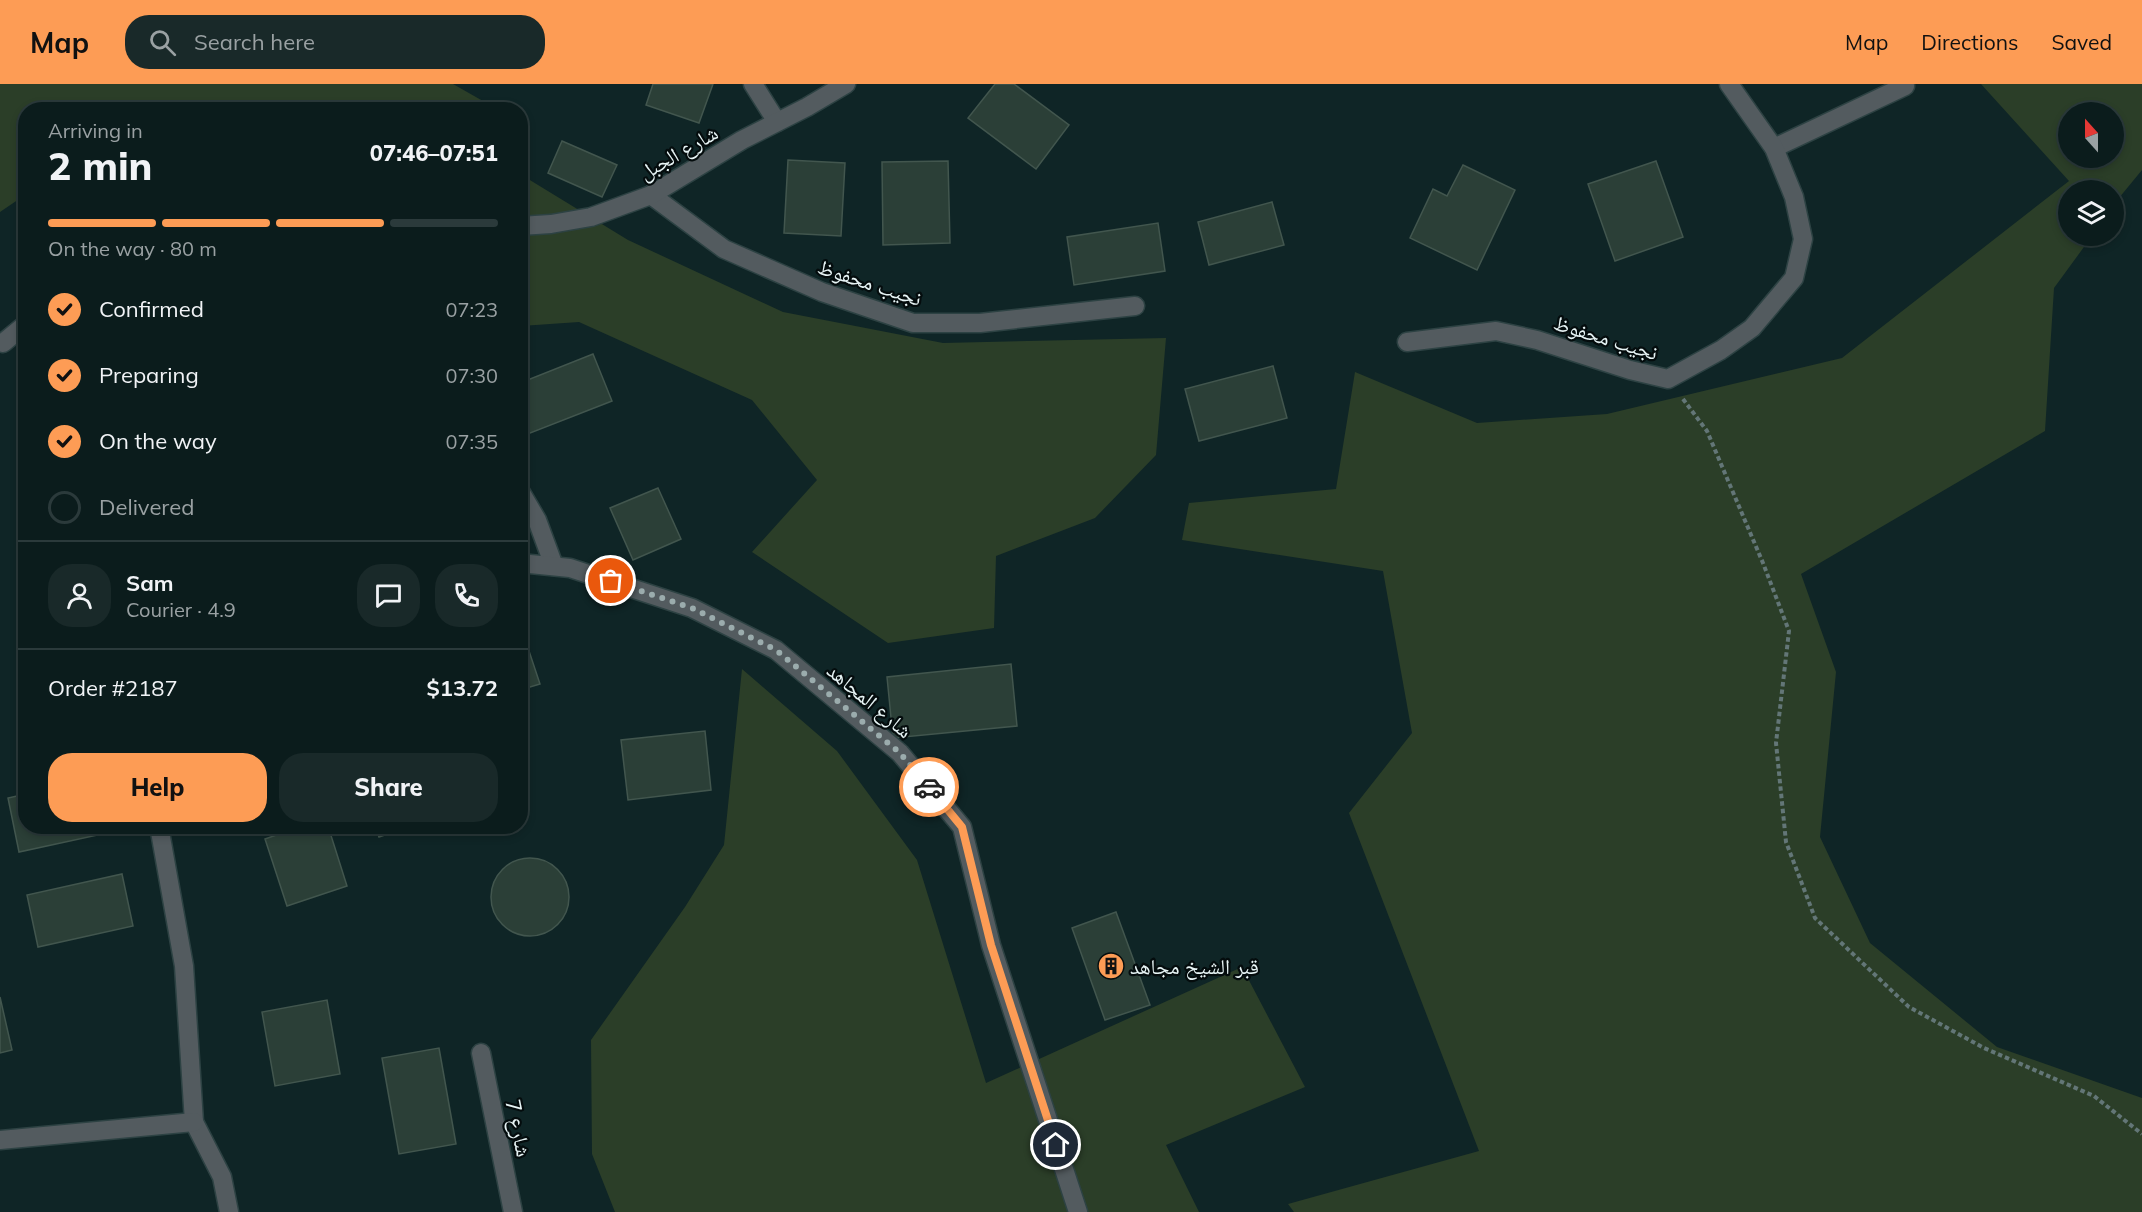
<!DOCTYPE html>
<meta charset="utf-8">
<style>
:root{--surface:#0b1c1c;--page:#192929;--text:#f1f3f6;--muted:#9aa1a3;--line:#2b3a3b;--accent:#fd9c55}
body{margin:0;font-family:Mulish,"Noto Naskh Arabic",sans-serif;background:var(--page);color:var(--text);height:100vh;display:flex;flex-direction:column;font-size:22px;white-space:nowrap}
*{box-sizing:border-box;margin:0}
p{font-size:20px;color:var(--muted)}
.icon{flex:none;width:33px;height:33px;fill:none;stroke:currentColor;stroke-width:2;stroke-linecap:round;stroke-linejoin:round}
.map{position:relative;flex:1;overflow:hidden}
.drawer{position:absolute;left:18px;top:18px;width:510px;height:732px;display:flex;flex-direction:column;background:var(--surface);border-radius:24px;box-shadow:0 3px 9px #0003,0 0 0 2px var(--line)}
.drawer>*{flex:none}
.needle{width:39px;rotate:339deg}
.controls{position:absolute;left:2058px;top:18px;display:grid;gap:12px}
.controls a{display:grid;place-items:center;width:66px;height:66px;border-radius:50%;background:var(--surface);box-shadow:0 3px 9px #0003,0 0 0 2px var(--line);font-size:30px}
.pin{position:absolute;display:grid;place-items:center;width:51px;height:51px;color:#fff;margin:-26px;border:3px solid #fff;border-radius:50%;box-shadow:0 2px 6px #0007}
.courier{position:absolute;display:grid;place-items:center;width:60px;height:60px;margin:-30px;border:4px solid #fd9c55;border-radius:50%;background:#fff;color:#222;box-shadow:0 2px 8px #0007}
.overview em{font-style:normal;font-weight:800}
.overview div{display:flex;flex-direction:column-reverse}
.overview{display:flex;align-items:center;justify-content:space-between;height:102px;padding:0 30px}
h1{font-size:39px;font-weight:800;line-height:45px}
.bar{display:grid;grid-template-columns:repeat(4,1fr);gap:9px 6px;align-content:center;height:72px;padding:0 30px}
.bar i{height:8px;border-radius:4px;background:var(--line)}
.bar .active{background:var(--accent)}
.bar p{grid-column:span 4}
.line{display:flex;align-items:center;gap:15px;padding:0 30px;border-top:2px solid var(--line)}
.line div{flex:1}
.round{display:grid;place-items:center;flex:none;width:63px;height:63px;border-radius:24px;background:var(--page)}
ol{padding:0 30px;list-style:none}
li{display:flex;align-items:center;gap:18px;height:66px}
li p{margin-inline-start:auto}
li .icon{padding:6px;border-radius:50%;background:var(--accent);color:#111;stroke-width:4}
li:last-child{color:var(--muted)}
li i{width:33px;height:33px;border:3px solid var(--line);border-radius:50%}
.button{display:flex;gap:12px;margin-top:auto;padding:12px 30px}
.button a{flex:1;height:69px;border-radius:24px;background:var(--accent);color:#111;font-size:24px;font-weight:800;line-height:69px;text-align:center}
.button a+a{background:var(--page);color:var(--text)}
header{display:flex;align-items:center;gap:36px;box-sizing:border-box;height:84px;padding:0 30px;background:var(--accent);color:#111}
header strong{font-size:28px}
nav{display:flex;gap:33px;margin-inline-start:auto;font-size:21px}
.search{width:420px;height:54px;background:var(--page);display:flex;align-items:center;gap:15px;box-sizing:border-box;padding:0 21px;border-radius:24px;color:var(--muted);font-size:22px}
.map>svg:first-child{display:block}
</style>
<header>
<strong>Map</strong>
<div class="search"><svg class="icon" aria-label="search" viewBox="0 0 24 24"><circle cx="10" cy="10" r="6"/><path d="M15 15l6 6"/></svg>Search here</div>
<nav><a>Map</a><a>Directions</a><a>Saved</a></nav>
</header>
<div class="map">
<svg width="2142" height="1128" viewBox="0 0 2142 1128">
<rect width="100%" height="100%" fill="#0f2526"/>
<g fill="#2b3e28" fill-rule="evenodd">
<polygon points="0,0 453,0 497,25 26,26 25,111 0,128"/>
<path d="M1981 0H2142V86L2114 120V106H2068V152H2092L2054 204 2045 347 1801 490 1836 588 1820 753 1870 859 1997 963 2142 1014V1128H1294L1288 1120 1479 1067 1349 729 1412 649 1383 487 1182 456 1189 419 1336 405 1355 288 1477 339 1607 330 1842 274 2069 97ZM2114 28V74H2068V28Z"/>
<polygon points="520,90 628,156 783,228 943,259 1166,254 1156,371 1095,434 996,472 994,544 888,559 752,468 817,396 752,316 579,238 521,242"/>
<polygon points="742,585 837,667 917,776 986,999 1242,883 1305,1003 1166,1061 1199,1128 615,1128 592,1070 591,956 685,823 724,761"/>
</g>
<g fill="#2b3f37" stroke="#42564e" stroke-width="1.5">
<polygon points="653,0 713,0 699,39 646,21"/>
<polygon points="995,0 1014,0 1069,41 1036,85 968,34"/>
<polygon points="562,57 617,81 602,113 548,89"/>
<polygon points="788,76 845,79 841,152 784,149"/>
<polygon points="948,77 950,159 883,161 882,78"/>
<polygon points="1656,77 1683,153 1615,177 1588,100"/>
<polygon points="1463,81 1515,106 1477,186 1410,154 1433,105 1447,112"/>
<polygon points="1272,118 1284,161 1209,181 1198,138"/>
<polygon points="1158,139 1165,187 1074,201 1067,153"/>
<polygon points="593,270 612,317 520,353 520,299"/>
<polygon points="1273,282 1287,334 1199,357 1185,305"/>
<polygon points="658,404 681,455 633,476 610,424"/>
<polygon points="525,555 540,600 520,606 520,557"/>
<polygon points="1011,580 1017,642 893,654 887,593"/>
<polygon points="705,647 711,706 628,716 621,656"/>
<polygon points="26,710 26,742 106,742 107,749 19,768 8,714"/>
<polygon points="302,742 328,742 347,802 287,822 265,755"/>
<polygon points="375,742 411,742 379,753"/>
<circle cx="530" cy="813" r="39"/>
<polygon points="122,790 133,842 38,863 27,811"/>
<polygon points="1116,828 1150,921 1105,936 1072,844"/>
<polygon points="0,913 12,966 0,969"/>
<polygon points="327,916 340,990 275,1002 262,928"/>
<polygon points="439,964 456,1060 399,1070 382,974"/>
</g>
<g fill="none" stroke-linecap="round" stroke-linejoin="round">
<defs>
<g id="lane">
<polyline points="753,0 777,38"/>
<polyline points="520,407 537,436 554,482"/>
</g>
<g id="street">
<polyline points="1774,64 1905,2"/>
<polyline points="651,111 724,165 822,208 913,239 980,239 1135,222"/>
<polyline points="520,142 551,140 591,133 651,111 742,56 807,23 846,0"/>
<polyline points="1407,258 1496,247 1537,256 1630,286 1668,295 1721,266 1752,244 1794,194 1803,155 1794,113 1774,64 1729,0"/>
<polyline points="3,259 26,240"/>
<polyline points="520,479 570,484 692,524 776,566 900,669 962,743 991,861 1078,1128"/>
<polyline points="159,742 184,882 194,1038 222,1093 229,1128"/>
<polyline points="481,969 513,1128"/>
<polyline points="0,1056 194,1038"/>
</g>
</defs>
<use href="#lane" stroke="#2d4243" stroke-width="21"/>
<use href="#street" stroke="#2d4243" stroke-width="21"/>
<polyline stroke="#637677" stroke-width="4" stroke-dasharray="4.5 3" stroke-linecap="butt" points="1683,315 1707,347 1763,479 1789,547 1776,659 1786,758 1815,834 1909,923 1984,964 2094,1012 2142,1050"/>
<use href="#lane" stroke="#535b5f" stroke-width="18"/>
<use href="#street" stroke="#535b5f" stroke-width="18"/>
</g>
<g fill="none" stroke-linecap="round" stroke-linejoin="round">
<polyline stroke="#9bacad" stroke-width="6" stroke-dasharray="0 10.8" points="611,497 692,524 776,566 900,669 929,703"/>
<polyline stroke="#fd9c55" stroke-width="8" points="929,703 962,743 991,861 1056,1061"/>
</g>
<defs>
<symbol id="building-disc" viewBox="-11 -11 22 22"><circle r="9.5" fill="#fd9c55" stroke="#040c0d"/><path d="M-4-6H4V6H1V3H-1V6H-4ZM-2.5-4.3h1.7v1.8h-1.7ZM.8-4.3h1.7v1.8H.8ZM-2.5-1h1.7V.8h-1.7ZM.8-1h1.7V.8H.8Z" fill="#111"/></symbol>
</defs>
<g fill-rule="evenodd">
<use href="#building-disc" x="1096" y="867" width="30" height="30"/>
</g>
<g text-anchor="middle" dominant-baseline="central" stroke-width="4.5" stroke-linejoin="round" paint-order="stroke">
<g font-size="21" fill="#e7f4f5" stroke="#040c0d">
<text transform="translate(678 68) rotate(-30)">شارع الجبل</text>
<text transform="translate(870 198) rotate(18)">نجيب محفوظ</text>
<text transform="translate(1606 253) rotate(17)">نجيب محفوظ</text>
<text transform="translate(870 616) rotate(40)">شارع المجاهد</text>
<text transform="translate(519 1044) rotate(78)">شارع 7</text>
</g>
<g font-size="21" fill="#e7f4f5" stroke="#040c0d" text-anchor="start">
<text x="1130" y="882">قبر الشيخ مجاهد</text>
</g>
</g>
</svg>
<div class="controls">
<a><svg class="needle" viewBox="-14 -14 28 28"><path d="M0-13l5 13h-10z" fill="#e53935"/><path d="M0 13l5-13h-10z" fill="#9aa1a3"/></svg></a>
<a><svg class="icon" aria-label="layers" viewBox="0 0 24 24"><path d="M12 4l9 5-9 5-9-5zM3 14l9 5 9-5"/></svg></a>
</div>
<div class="pin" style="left:611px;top:497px;background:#ea580c"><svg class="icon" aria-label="bag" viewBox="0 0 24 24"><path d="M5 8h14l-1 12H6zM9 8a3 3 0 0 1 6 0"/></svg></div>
<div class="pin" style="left:1056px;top:1061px;background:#1f2937"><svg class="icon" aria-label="home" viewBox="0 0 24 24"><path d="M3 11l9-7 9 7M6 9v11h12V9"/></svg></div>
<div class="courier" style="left:929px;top:703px"><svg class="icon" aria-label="car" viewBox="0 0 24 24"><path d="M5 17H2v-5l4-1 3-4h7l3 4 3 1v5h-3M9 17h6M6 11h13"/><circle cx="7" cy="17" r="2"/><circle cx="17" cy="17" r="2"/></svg></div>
<section class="drawer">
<div class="overview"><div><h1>2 min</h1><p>Arriving in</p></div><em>07:46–07:51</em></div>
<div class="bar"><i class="active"></i><i class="active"></i><i class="active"></i><i></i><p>On the way · 80 m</p></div>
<ol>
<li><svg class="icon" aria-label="check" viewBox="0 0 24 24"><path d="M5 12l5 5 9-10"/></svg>Confirmed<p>07:23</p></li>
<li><svg class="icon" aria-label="check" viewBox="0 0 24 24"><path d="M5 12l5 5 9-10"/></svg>Preparing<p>07:30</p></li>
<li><svg class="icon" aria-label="check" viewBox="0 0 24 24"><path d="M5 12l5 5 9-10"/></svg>On the way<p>07:35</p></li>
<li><i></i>Delivered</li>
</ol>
<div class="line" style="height:108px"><a class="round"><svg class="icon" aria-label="person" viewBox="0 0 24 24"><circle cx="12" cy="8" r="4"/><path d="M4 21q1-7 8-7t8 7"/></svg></a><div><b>Sam</b><p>Courier · 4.9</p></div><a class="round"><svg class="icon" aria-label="chat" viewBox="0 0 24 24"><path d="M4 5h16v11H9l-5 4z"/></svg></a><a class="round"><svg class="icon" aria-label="phone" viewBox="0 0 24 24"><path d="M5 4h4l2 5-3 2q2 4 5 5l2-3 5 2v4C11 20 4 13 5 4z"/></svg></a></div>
<div class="line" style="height:78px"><div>Order #2187</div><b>$13.72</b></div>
<div class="button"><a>Help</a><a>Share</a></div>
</section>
</div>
